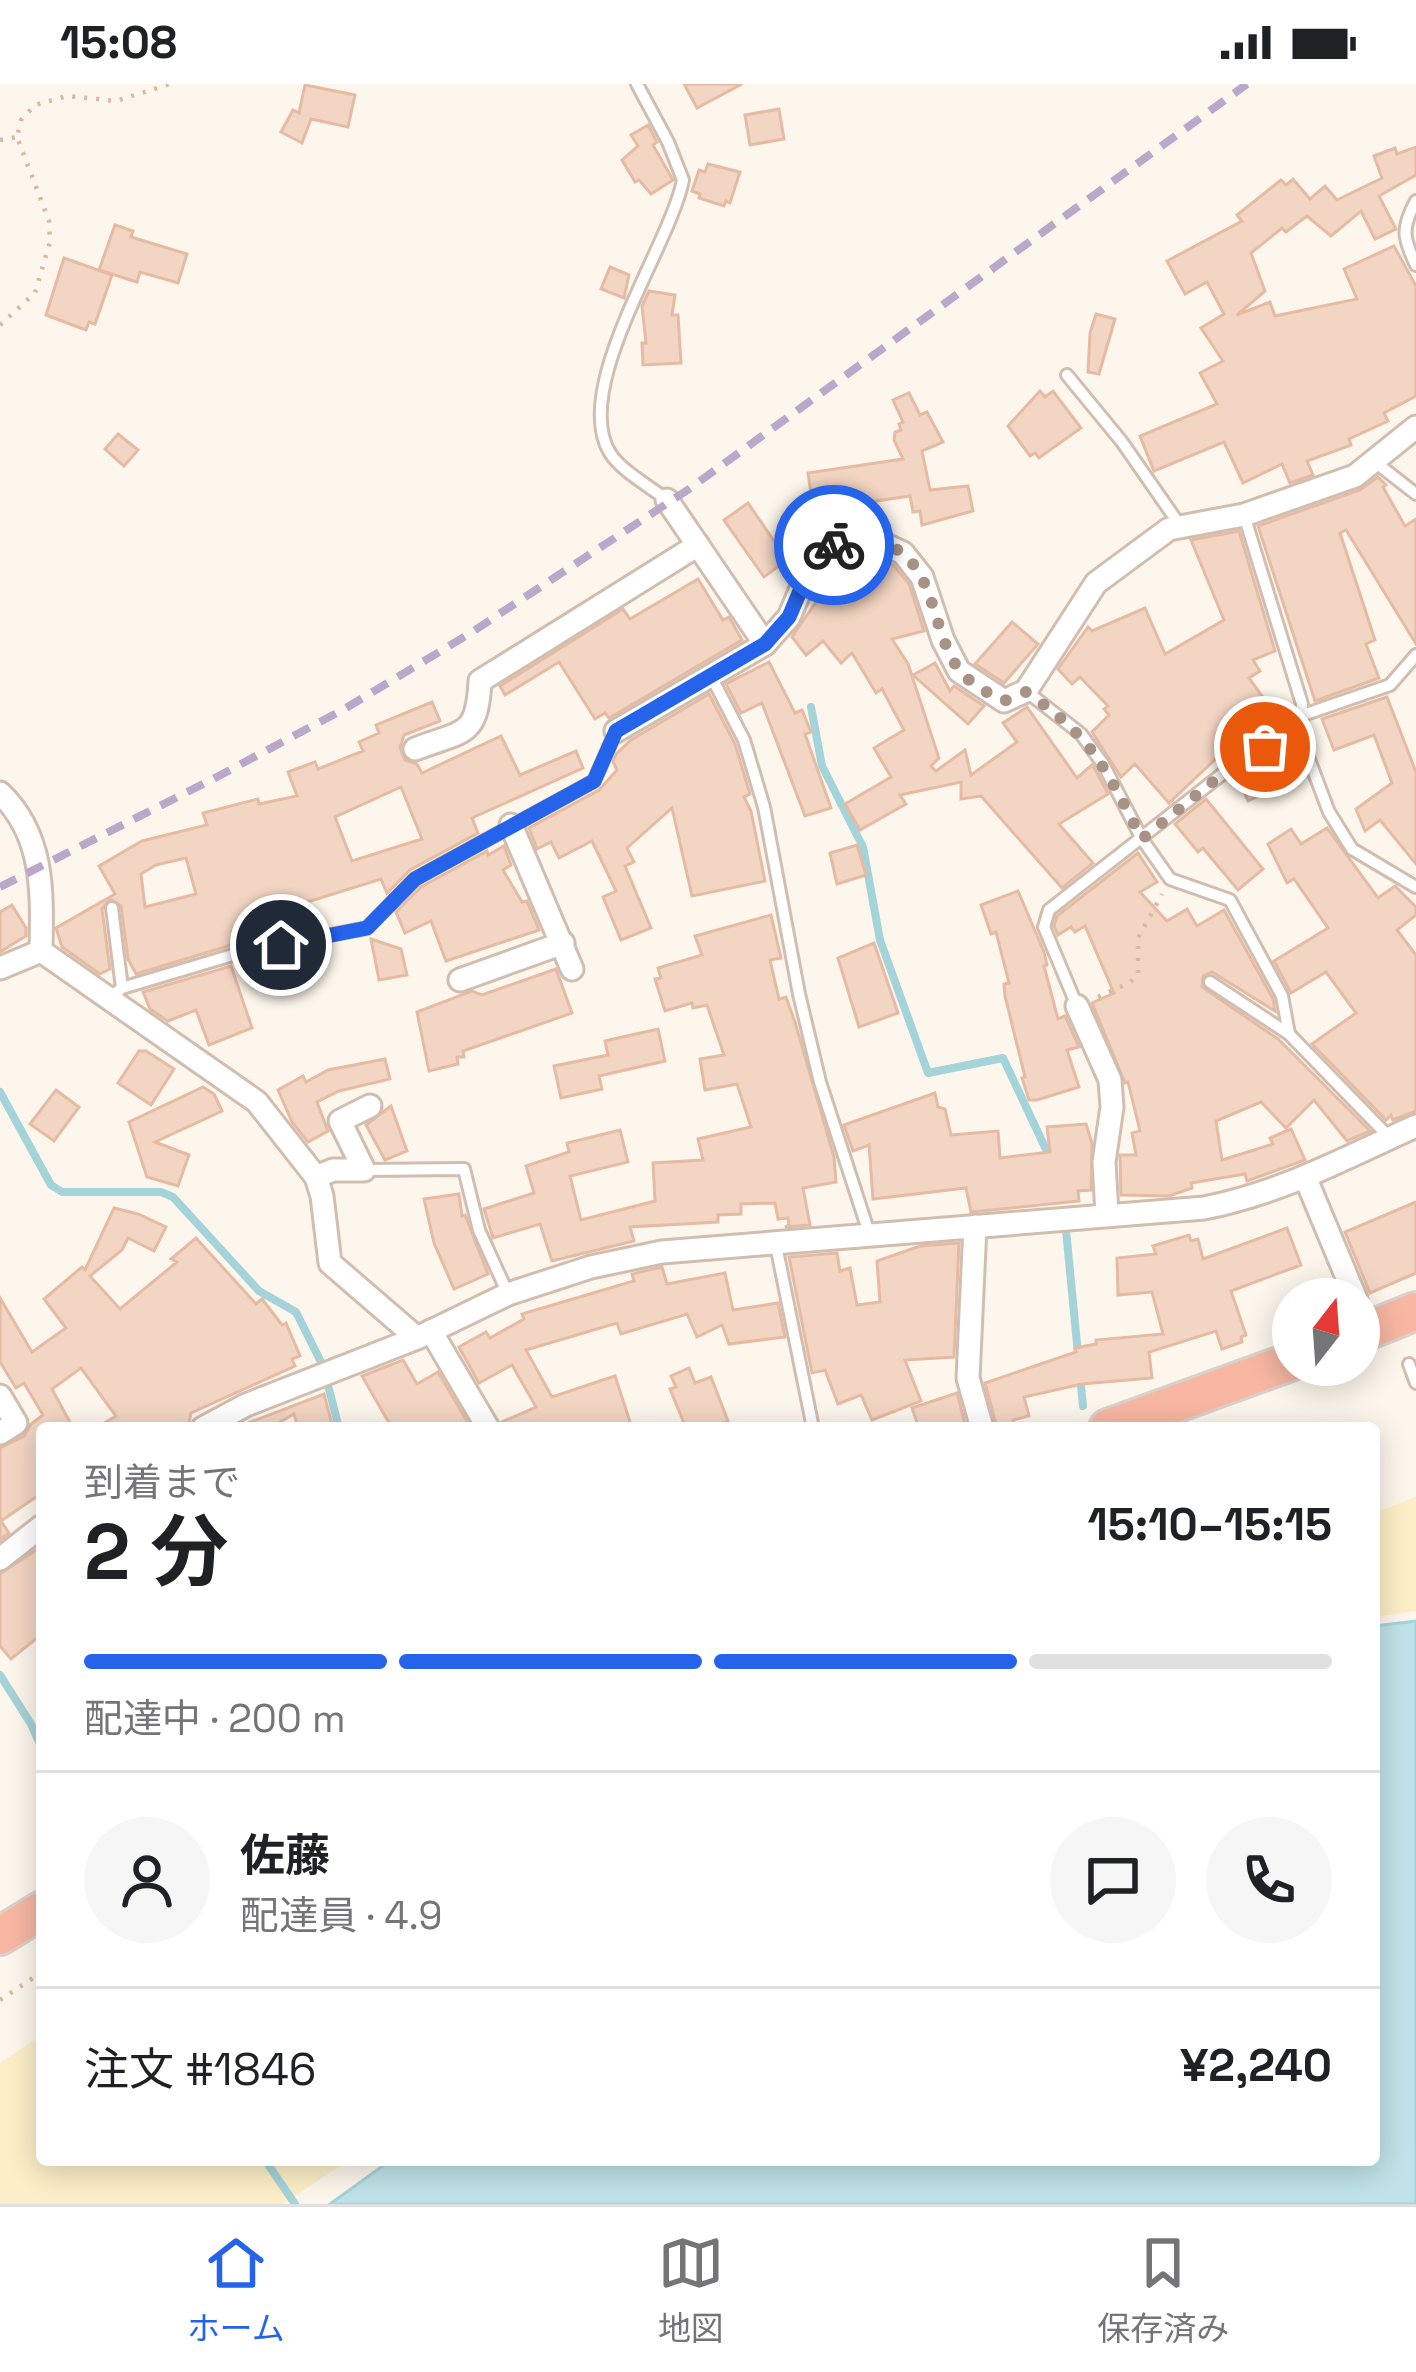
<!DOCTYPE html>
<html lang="ja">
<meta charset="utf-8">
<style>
:root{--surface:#fff;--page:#f6f6f6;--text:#202124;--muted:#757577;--line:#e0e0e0;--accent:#2563eb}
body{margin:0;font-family:"Space Grotesk","Noto Sans JP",sans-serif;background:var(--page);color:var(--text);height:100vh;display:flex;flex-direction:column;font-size:45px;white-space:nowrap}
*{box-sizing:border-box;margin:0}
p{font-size:39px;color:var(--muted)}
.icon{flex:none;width:66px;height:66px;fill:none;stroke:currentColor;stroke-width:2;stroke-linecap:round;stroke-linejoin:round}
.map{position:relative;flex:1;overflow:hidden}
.side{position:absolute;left:36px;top:1338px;width:1344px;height:744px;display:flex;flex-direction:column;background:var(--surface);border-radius:12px;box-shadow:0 6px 30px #0003}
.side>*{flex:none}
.needle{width:78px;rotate:17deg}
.controls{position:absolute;left:1272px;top:1194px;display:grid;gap:24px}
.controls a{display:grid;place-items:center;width:108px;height:108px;border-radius:50%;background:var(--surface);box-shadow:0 6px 30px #0003;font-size:60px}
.pin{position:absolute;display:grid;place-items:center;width:102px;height:102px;color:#fff;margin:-51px;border:6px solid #fff;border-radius:50%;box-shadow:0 3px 12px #0007}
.courier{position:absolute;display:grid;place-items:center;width:120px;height:120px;margin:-60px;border:9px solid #2563eb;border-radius:50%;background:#fff;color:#222;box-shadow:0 3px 15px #0007}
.head em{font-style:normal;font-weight:700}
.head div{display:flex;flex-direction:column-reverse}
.head{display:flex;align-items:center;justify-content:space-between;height:204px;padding:0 48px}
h1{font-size:78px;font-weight:700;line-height:90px}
.bar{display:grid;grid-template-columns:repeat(4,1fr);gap:18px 12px;align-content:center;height:144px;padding:0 48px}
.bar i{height:15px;border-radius:9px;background:var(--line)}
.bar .active{background:var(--accent)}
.bar p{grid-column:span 4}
.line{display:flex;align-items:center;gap:30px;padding:0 48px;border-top:3px solid var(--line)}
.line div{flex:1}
.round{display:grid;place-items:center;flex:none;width:126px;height:126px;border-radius:63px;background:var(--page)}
.status{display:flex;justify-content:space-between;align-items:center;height:84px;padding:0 60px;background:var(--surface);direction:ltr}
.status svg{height:33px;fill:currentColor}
.dock{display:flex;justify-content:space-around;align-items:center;height:168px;border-top:3px solid var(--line);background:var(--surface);font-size:33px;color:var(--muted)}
.dock a{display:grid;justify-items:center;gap:6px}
.dock .active{color:var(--accent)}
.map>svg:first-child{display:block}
</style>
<div class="status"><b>15:08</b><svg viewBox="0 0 49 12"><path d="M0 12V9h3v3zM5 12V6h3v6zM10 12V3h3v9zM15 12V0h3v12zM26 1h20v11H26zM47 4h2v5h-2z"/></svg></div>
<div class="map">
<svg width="1416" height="2120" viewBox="0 0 1416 2120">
<rect width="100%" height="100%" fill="#fdf6ec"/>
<g fill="#fcefc7">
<polygon points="1416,1413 1416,1527 1374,1533 1374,1429"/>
<polygon points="42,1951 42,2076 349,2076 283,2120 0,2120 0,1979"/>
</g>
<polygon fill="#bfe3e8" stroke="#a5d3da" stroke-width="3" points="1416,1537 1416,2120 330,2120 391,2076 1374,2076 1374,1542"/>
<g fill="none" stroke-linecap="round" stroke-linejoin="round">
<g stroke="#a5d3da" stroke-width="8">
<polyline points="811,623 822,682 863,763 880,856 928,989 1003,974 1050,1074"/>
<polyline points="0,1008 51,1101 62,1108 161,1108 173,1113 259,1207 296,1228 323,1282 339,1344"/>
<polyline points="1066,1146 1078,1270"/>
<polyline points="1080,1291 1083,1322"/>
<polyline points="0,1591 31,1640 42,1665"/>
<polyline points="265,2076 295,2120"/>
</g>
</g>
<g fill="#f3d5c3" stroke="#e6bba3" stroke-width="3" fill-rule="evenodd">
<polygon points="684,0 742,0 697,24"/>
<polygon points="305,1 355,11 348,43 311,35 302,59 281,48 293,26 299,29"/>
<polygon points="779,25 784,55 750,61 745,31"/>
<polygon points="648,41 657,58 653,61 673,96 651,110 639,96 635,98 622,76 638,62 631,51"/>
<polygon points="1416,63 1416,91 1379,112 1396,145 1375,155 1361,127 1331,152 1307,132 1286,148 1282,144 1251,169 1265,207 1237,231 1270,218 1275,232 1357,215 1344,185 1394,162 1416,202 1416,312 1384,329 1388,337 1349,355 1351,361 1307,377 1313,391 1290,399 1282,380 1243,399 1224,358 1154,387 1140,352 1217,320 1200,289 1223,277 1201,244 1224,230 1207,198 1185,210 1167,177 1242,137 1237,131 1281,96 1286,101 1293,95 1310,115 1325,102 1337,116 1382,94 1374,72 1395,64 1397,70"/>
<polygon points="708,80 740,88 730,119 726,117 724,122 699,114 700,110 692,107 699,86 705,88"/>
<polygon points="115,141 133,147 131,153 187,170 178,199 140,188 137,198 99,186"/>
<polygon points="64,174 112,191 95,240 89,238 86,246 46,231"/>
<polygon points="610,183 629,191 624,214 601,205"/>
<polygon points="649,207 675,211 672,231 678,231 681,279 643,281 642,259 646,259 642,222"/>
<polygon points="1096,230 1115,235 1099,290 1088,288 1090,249"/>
<polygon points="1040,307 1045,313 1053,307 1081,344 1039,374 1035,369 1030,372 1008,342"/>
<polygon points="909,309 920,331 927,328 943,358 922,367 930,406 968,402 973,427 922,441 920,427 913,428 910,412 863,419 860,413 847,415 845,404 811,409 808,389 903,375 894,356 895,348 901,346 899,340 903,338 893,316"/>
<polygon points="118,350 138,366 124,382 105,365"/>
<polygon points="1378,393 1386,401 1383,403 1405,442 1416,435 1416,560 1346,446 1340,449 1375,556 1366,560 1379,594 1315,617 1258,442 1360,406"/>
<polygon points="748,419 787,476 764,493 724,436"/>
<polygon points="1239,447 1275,567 1253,576 1260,587 1249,594 1270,623 1232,649 1243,665 1229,674 1225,666 1169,719 1135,680 1121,693 1092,648 1109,631 1104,625 1108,622 1080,593 1072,600 1058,585 1088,543 1092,547 1145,524 1165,570 1224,536 1191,456"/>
<polygon points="877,474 893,481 909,500 924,547 892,555 908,580 939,674 931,682 936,687 965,666 971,691 1017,658 1003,639 1027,623 1077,694 1092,681 1095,685 1108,710 1059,740 1093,779 1062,804 981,712 961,715 961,698 900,711 906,720 860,746 845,720 891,693 874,664 904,646 882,605 876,609 852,569 841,579 823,557 806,571 792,553 825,505 821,495 856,478 858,483"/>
<polygon points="698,495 723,536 729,533 742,556 609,634 605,629 595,635 559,578 505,611 500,602 623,525 630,535"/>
<polygon points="1012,538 1038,560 1004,599 975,580"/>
<polygon points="769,578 795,629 802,626 811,648 805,650 831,724 805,732 762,619 741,629 726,600"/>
<polygon points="935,579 950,607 954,602 984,622 968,640 913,591"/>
<polygon points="709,610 735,660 750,710 744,713 751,727 765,797 692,812 672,724 627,764 634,778 625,782 651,844 621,856 603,813 616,807 592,757 559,774 551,758 537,765 529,744 599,706 617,686 613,678 616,670 631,656"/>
<polygon points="1387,613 1416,688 1416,780 1380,736 1365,747 1356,725 1392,699 1374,651 1334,666 1322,635"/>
<path d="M432 618 440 637 404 651 400 664 405 676 417 680 422 689 501 652 520 691 576 667 583 684 472 734 478 749 410 786 387 809 381 795 304 819 310 834 280 845 276 835 233 847 236 858 225 863 136 890 128 875 121 822 110 815 102 825 110 885 100 890 62 863 56 844 115 810 99 782 142 757 207 741 203 729 258 715 259 720 297 712 288 688 315 678 318 685 363 667 359 658 379 649 376 641ZM401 703 422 755 352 777 335 733ZM186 774 196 810 145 823 141 790 156 781Z"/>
<polygon points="1292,659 1304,690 1248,717 1237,691"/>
<polygon points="1206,715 1263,785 1238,806 1203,764 1198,768 1175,740"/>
<polygon points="1327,744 1378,814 1395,802 1416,823 1416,831 1397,846 1416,871 1416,1027 1393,1036 1391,1031 1386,1036 1312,960 1356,929 1326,888 1291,909 1274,877 1328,844 1294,795 1287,799 1268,760 1291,745 1301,760"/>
<polygon points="857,761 866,791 837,800 830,769"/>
<polygon points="504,762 511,781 503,786 522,818 527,817 539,846 446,877 431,837 405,849 396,828 421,803 487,767 488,771"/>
<polygon points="1138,769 1157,798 1140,808 1167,837 1187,825 1197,842 1224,826 1273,915 1275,927 1212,888 1203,892 1202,903 1278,955 1370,1047 1347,1057 1314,1016 1286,1044 1261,1018 1216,1037 1222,1076 1273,1060 1270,1054 1291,1045 1305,1076 1247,1097 1245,1090 1191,1099 1192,1104 1169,1112 1121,1111 1120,1071 1136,1071 1132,1049 1140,1047 1128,998 1125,999 1092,919 1114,909 1085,842 1075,848 1071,843 1058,851 1054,842 1057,832"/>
<polygon points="1018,807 1044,868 1047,881 1044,882 1058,935 1065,932 1079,963 1067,966 1079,1003 1037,1016 1029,1016 1022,994 1025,993 1005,912 1004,900 1009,899 996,848 991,850 981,821"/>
<polygon points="12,821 26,844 26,852 0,868 0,828"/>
<polygon points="771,831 781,874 770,876 779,915 786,913 795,938 834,1073 836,1098 803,1104 810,1141 785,1143 789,1141 788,1134 778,1135 775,1119 741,1120 741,1130 718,1131 718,1138 630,1143 634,1157 552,1177 540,1140 493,1154 484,1125 534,1109 526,1082 569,1068 567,1059 620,1046 628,1078 570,1092 581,1136 655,1117 653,1079 703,1076 698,1055 751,1043 737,1000 705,1006 700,975 724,971 707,921 693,924 692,919 665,927 655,895 661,894 658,884 702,871 695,852"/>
<polygon points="371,855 401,865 407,891 379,896"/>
<polygon points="874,859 898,929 859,943 838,874"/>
<polygon points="231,882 252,944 209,961 196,926 168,937 150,925 143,908"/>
<polygon points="556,885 572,929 463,967 464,973 457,973 458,980 429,987 417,928 472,907 482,911"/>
<polygon points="658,945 665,977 599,992 602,1005 561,1014 554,982 608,971 605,957"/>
<polygon points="139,967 146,967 174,985 151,1021 118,999"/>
<polygon points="385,975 390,995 339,1007 317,1018 328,1047 308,1058 292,1038 278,1006 303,992 306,998 328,986"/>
<polygon points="203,1003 214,1010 222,1027 155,1058 189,1071 178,1102 147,1093 129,1038"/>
<polygon points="56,1006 79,1023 54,1057 30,1040"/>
<polygon points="935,1009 938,1023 945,1025 951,1051 998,1047 1000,1074 1050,1068 1047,1043 1086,1040 1092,1059 1091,1106 1078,1107 1079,1117 971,1128 966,1104 873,1115 869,1061 853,1067 844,1041"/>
<polygon points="391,1022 407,1067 385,1076 366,1041"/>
<polygon points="459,1110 462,1132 465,1131 488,1190 454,1205 434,1159 424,1115"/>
<polygon points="1416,1118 1416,1189 1370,1209 1345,1148"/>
<polygon points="114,1124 138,1130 166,1143 154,1167 128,1154 122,1166 90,1192 120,1225 177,1178 171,1175 196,1154 256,1220 262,1215 282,1241 286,1239 300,1272 292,1275 295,1282 191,1329 188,1344 96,1344 116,1332 81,1284 52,1305 73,1344 42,1344 42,1409 1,1437 9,1449 0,1456 0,1364 24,1352 31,1340 43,1331 24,1299 16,1304 0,1278 0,1214 32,1268 66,1244 44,1215 82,1183 85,1186"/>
<polygon points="1287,1144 1301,1181 1231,1207 1246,1251 1241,1253 1242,1258 1222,1265 1216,1247 1149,1268 1152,1294 1082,1300 1024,1313 1029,1332 1013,1336 1015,1344 997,1344 985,1299 1076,1268 1075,1264 1096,1260 1096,1256 1163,1250 1152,1208 1118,1211 1117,1174 1156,1170 1153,1162 1189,1151 1191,1157 1198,1155 1203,1175"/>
<polygon points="959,1159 954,1273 905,1276 921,1317 872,1336 861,1311 838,1320 825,1286 812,1289 789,1173 837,1169 840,1187 850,1184 857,1221 880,1218 877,1177 920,1162"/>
<polygon points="662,1183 667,1200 725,1189 733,1226 778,1219 785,1253 729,1260 722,1241 697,1253 687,1230 621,1250 617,1239 526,1266 552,1313 615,1292 632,1344 503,1344 502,1338 536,1323 512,1281 479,1299 459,1263 486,1248 490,1254 524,1235 522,1230 634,1197 632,1190"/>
<polygon points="403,1276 417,1300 438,1288 471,1344 392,1344 362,1292"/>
<polygon points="689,1284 695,1299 711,1293 728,1337 710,1344 686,1344 670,1305 676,1303 671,1292"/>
<polygon points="957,1309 966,1344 919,1344 912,1324"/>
<polygon points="324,1310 333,1344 298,1344 294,1330 270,1344 235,1344"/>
<polygon points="42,1462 42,1550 11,1575 0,1562 0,1490"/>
</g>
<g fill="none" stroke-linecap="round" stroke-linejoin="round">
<defs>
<g id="lane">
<path d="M637 0 668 58 683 96C670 162 570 304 610 369 621 387 651 403 667 416"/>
<path d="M1416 117C1401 144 1403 154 1416 181"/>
<polyline points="1067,291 1122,358 1179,440"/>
<polyline points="1375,378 1416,410"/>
<polyline points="1244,431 1302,620 1300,643 1307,670 1329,728 1352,765 1416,803"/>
<polyline points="711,592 744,656 764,723 799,910 820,998 869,1149"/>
<polyline points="1026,607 1081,650 1103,680 1142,755 1170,795 1230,816 1282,912 1289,950"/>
<polyline points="1303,631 1390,601 1416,571"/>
<polyline points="112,824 122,904"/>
<polyline points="1210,898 1289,950 1390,1054"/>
<polyline points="109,914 122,904 246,867 367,844 415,795 594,697 616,647"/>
<polyline points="1077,922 1044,843 1049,826 1230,684 1300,643"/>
<polyline points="364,1086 464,1085 479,1146 508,1210"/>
<polyline points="776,1161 813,1344"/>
<polyline points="1409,1280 1416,1299"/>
</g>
<g id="street">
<polyline points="765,560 789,533 814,474 831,461 879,458 903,469 922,493 943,556 959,587 1004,617 1026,607 1096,499 1169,445 1244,431 1355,392 1416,343"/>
<polyline points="616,647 765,560 667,416"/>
<path d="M415 665C464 646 477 654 480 597L698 461"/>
<path d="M0 709C45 752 42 810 41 867L257 1018 316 1093 322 1112 330 1179 417 1254"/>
<polyline points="511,741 572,885"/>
<polyline points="0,884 41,867"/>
<polyline points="460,896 563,859"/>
<polyline points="1077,922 1110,996 1112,1023 1104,1078 1107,1130"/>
<polyline points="316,1093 333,1086 364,1086 340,1037 370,1022"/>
<polyline points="1306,1095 1356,1215"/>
<polyline points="975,1142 968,1294 982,1344"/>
<polyline points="431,1247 488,1344"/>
<polyline points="0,1312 16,1339 0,1349"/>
<path d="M203 1344 246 1321 417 1254 508 1210 591 1183 662 1168 1204 1124C1281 1109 1345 1074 1416 1042"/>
<polyline points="0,1475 42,1442"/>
</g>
<g id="highway">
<polyline points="1359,1250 1416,1227"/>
<polyline points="1108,1344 1293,1277"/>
<polyline points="0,1852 42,1826"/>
</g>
</defs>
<use href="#lane" stroke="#d1beb0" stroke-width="16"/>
<use href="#street" stroke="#d1beb0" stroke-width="27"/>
<use href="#highway" stroke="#dad1cd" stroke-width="42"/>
<g stroke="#d9b8a5" stroke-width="4.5" stroke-dasharray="3 9" stroke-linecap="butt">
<polyline points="0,56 17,53"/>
<polyline points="0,241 35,209 50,158 49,137 17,53 21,36 35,21 67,12 116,17 170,0"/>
<polyline points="1098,913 1129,899 1138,891 1138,854 1162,810"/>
<polyline points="0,1916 42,1888"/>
</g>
<use href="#lane" stroke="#fff" stroke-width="10"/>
<use href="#street" stroke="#fff" stroke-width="21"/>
<use href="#highway" stroke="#f7b7a3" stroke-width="36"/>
<polyline stroke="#b9a8c9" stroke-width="8" stroke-dasharray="18 12" stroke-linecap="butt" points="0,803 213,695 346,624 469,550 689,405 1247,0"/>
</g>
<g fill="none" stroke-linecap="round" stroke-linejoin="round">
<path stroke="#a89285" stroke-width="12" stroke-dasharray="0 21.6" d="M834 461C848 460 867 456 881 459 936 473 930 546 958 584 968 599 988 609 1004 617L1026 608C1094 654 1105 684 1142 755L1230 684 1265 663"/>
<polyline stroke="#2563eb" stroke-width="15" points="281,861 367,844 415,795 594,697 616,647 765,560 789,533 814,474 834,461"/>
</g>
</svg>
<div class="controls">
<a><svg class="needle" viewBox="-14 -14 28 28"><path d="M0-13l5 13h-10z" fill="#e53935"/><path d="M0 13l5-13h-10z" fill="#757577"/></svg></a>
</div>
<div class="pin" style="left:1265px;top:663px;background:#ea580c"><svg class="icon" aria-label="bag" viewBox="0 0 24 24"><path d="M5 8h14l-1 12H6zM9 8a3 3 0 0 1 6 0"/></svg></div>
<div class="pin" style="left:281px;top:861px;background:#1f2937"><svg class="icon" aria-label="home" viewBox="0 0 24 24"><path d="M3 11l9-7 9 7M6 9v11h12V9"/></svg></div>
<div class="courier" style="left:834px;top:461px"><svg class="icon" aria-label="bike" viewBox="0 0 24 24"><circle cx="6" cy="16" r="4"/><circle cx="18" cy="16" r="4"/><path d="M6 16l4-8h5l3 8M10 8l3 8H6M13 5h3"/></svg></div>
<section class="side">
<div class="head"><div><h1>2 分</h1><p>到着まで</p></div><em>15:10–15:15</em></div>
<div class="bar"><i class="active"></i><i class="active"></i><i class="active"></i><i></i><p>配達中 · 200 m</p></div>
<div class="line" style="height:216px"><a class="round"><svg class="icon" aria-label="person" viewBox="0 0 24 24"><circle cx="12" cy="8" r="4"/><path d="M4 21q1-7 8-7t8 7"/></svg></a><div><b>佐藤</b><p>配達員 · 4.9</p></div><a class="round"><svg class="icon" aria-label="chat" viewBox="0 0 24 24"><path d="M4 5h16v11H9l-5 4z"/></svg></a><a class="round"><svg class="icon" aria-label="phone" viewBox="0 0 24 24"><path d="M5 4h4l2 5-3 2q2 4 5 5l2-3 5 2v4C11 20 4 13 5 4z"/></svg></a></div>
<div class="line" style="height:156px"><div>注文 #1846</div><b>¥2,240</b></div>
</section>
</div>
<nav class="dock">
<a class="active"><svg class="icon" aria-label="home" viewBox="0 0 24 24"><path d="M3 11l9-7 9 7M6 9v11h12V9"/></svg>ホーム</a>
<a><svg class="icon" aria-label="map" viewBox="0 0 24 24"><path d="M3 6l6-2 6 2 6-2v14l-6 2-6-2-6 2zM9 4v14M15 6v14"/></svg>地図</a>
<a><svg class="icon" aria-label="saved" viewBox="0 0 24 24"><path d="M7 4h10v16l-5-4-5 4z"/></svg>保存済み</a>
</nav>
